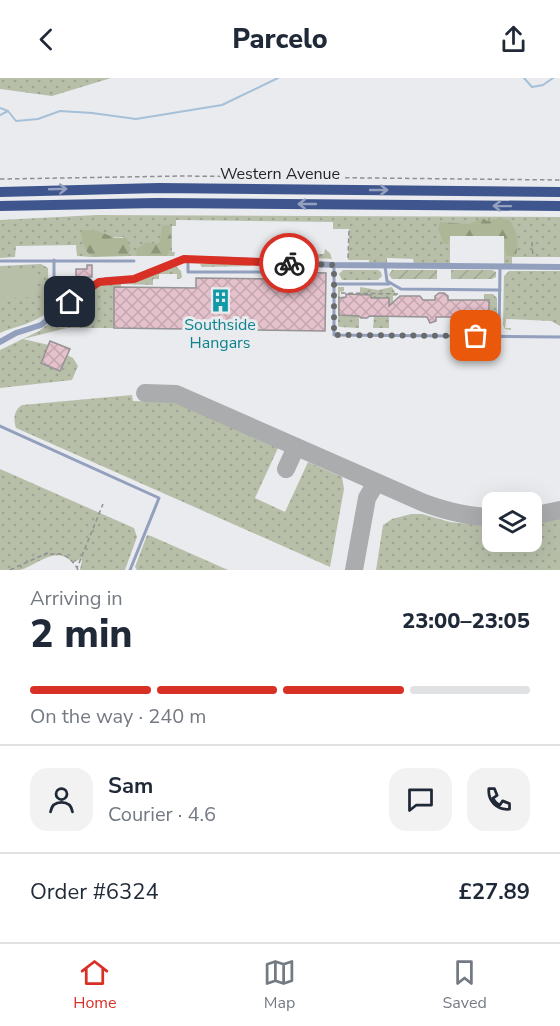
<!DOCTYPE html>
<meta charset="utf-8">
<style>
:root{--surface:#fff;--page:#f2f2f3;--text:#1f2937;--muted:#747a83;--line:#e0e1e3;--accent:#d93025}
body{margin:0;font-family:"Nunito Sans",sans-serif;background:var(--page);color:var(--text);height:100vh;display:flex;flex-direction:column;font-size:22px;white-space:nowrap}
*{box-sizing:border-box;margin:0}
p{font-size:20px;color:var(--muted)}
.icon{flex:none;width:33px;height:33px;fill:none;stroke:currentColor;stroke-width:2;stroke-linecap:round;stroke-linejoin:round}
.map{position:relative;height:492px;overflow:hidden}
.sheet{display:flex;flex-direction:column;background:var(--surface);flex:1}
.sheet>*{flex:none}
.tools{position:absolute;left:482px;top:414px;display:grid;gap:12px}
.tools a{display:grid;place-items:center;width:60px;height:60px;border-radius:12px;background:var(--surface);box-shadow:0 6px 24px #0002;font-size:30px}
.pin{position:absolute;display:grid;place-items:center;width:51px;height:51px;color:#fff;margin:-26px;border-radius:12px;box-shadow:0 3px 9px #0006}
.courier{position:absolute;display:grid;place-items:center;width:60px;height:60px;margin:-30px;border:4px solid #d93025;border-radius:50%;background:#fff;color:#222;box-shadow:0 2px 8px #0007}
.headline em{font-style:normal;font-weight:800}
.headline div{display:flex;flex-direction:column-reverse}
.headline{display:flex;align-items:center;justify-content:space-between;height:102px;padding:0 30px}
h1{font-size:39px;font-weight:800;line-height:45px}
.bar{display:grid;grid-template-columns:repeat(4,1fr);gap:9px 6px;align-content:center;height:72px;padding:0 30px}
.bar i{height:8px;border-radius:4px;background:var(--line)}
.bar .active{background:var(--accent)}
.bar p{grid-column:span 4}
.line{display:flex;align-items:center;gap:15px;padding:0 30px;border-top:2px solid var(--line)}
.line div{flex:1}
.round{display:grid;place-items:center;flex:none;width:63px;height:63px;border-radius:18px;background:var(--page)}
header{display:flex;justify-content:space-between;align-items:center;height:78px;padding:0 30px;background:var(--surface);font-size:27px;font-weight:800}
.dock{display:flex;justify-content:space-around;align-items:center;height:84px;border-top:2px solid var(--line);background:var(--surface);font-size:16px;color:var(--muted)}
.dock a{display:grid;justify-items:center;gap:3px}
.dock .active{color:var(--accent)}
.map>svg:first-child{display:block}
</style>
<header><svg class="icon" aria-label="back" viewBox="0 0 24 24"><path d="M15 5l-7 7 7 7"/></svg>Parcelo<svg class="icon" aria-label="share" viewBox="0 0 24 24"><path d="M12 15V3M7 8l5-5 5 5M5 13v7h14v-7"/></svg></header>
<div class="map">
<svg width="560" height="492" viewBox="0 0 560 492">
<defs>
<pattern id="grass-dots" width="8" height="8" patternUnits="userSpaceOnUse" patternTransform="scale(1.5)"><rect width="8" height="8" fill="#b8bfa9"/><path d="M2 2h.1M6 6h.1" fill="none" stroke="#9ea491" stroke-width="1.8" stroke-linecap="round"/></pattern>
<pattern id="forest-firs" width="22" height="20" patternUnits="userSpaceOnUse" patternTransform="scale(1.5)"><rect width="22" height="20" fill="#adb696"/><path d="M5 1l3.5 6h-7zM16 11l3.5 6h-7z" fill="#8c947a"/></pattern>
<pattern id="garden-furrows" width="10" height="10" patternUnits="userSpaceOnUse" patternTransform="scale(1.5)"><rect width="10" height="10" fill="#b8bfa9"/><path d="M-1 1l2-2M0 10L10 0M9 11l2-2" fill="none" stroke="#9ea491"/></pattern>
<pattern id="building-cross-hatch" width="8" height="8" patternUnits="userSpaceOnUse" patternTransform="scale(1.5)"><rect width="8" height="8" fill="#e5c1cc"/><path d="M0 0l8 8M0 8l8-8" fill="none" stroke="#c4a6af"/></pattern>
</defs>
<rect width="100%" height="100%" fill="#e9ebee"/>
<g fill="url(#grass-dots)">
<polygon points="0,0 111,0 52,18 0,11"/>
<path d="M97 137 560 139V179H512V186H504V158H450V186H414L413 181 387 180V185H369V182H348L349 151H333V144L176 142V148H172V174H175L174 178H128L131 173 123 159C110 162 97 153 84 151 81 163 83 170 92 179L77 178 76 167 16 168 15 179 0 180V142Z"/>
<polygon points="325,171 330,175 332,181 284,178 284,176 324,176"/>
<path d="M41 186 48 190 49 226 47 234C35 246 15 248 0 255V188Z"/>
<polygon points="200,186 249,186 251,188 202,189"/>
<polygon points="176,188 181,193 182,199 180,201 177,201 177,196 159,196 159,201 153,201 153,207 121,206 121,209 115,209 114,250 67,250 23,261 49,267 41,285 60,293 67,277 73,280 78,288 72,302 0,310 0,272 39,253 96,209 108,206 134,205"/>
<polygon points="343,192 378,192 381,194 382,198 378,202 342,202 339,196"/>
<polygon points="509,193 560,193 560,248 551,243 506,241 505,250 511,250 511,252 505,251 503,247 504,198"/>
<polygon points="338,209 344,209 344,213 340,214 339,237 359,238 359,250 340,249 338,248"/>
<polygon points="360,209 378,212 392,209 397,218 393,218 393,226 389,226 389,220 371,220 371,217 360,217"/>
<polygon points="484,216 493,216 497,220 497,240 489,240 489,222 484,222"/>
<polygon points="374,238 389,238 389,250 373,250"/>
<path d="M132 317 133 323 175 324 278 370 255 420 285 434 308 384 342 399 344 411 330 489 16 350C13 341 14 332 22 327Z"/>
<path d="M0 391 134 450 137 459 125 492H80L82 482 80 481 73 485C56 466 38 487 20 492 14 492 6 492 0 492Z"/>
<polygon points="411,436 422,436 450,444 492,448 492,464 531,464 531,446 560,440 560,492 376,492 383,447 392,441"/>
<polygon points="147,457 151,458 228,492 137,492 135,489"/>
</g>
<g fill="url(#forest-firs)">
<path d="M483 140 487 143 499 140 510 142C518 157 519 160 516 178H506L504 158H450L448 166H444L438 151 440 144 469 146Z"/>
<polygon points="166,147 170,148 171,169 167,178 136,178 137,171 147,164 155,166 160,164 162,148"/>
<path d="M84 151 98 153 115 160H127L131 173 128 178 92 179C84 172 82 165 81 154Z"/>
</g>
<g fill="url(#garden-furrows)">
<polygon points="392,192 437,192 437,201 392,201 389,197"/>
<polygon points="451,192 492,192 496,194 496,199 492,201 451,201"/>
</g>
<polygon fill="#b8bfa9" points="37,190 38,219 0,220 0,191"/>
<g fill="none" stroke-linecap="round" stroke-linejoin="round">
<g stroke="#a6c0d8" stroke-width="2">
<polyline points="524,0 532,9 543,7 553,0"/>
<polyline points="0,30 8,33"/>
<polyline points="0,37 8,33 16,43 38,41 60,33 92,35 136,41 222,27 278,0"/>
</g>
<g stroke="#aaacae" stroke-width="18">
<path d="M145 315 176 316 424 425C446 433 469 439 492 439"/>
<polyline points="286,391 296,369"/>
<polyline points="531,438 560,432"/>
<polyline points="354,492 367,420 376,405"/>
</g>
</g>
<g fill="url(#building-cross-hatch)" stroke="#969394" stroke-width="1.5">
<polygon points="87,187 92,187 92,199 76,199 76,191 87,191"/>
<polygon points="285,194 326,195 325,253 114,250 114,209 196,210 196,200 285,201"/>
<polygon points="439,215 444,215 448,218 448,222 489,222 489,239 436,239 436,243 430,245 427,239 370,238 367,240 361,240 359,238 339,237 339,220 346,219 346,216 371,217 371,220 389,220 389,228 400,218 420,218 423,222 435,222 435,218"/>
<polygon points="50,263 70,271 60,293 41,285"/>
</g>
<g fill="none" stroke-linecap="round" stroke-linejoin="round">
<g stroke="#8f9092" stroke-width="1.5" stroke-dasharray="4.5 3" stroke-linecap="butt">
<polyline points="0,101 183,98 560,102"/>
<polyline points="532,164 533,179"/>
<polyline points="348,180 349,151"/>
<polyline points="341,215 399,216"/>
<path d="M10 492 47 475 48 477C62 473 70 479 77 490"/>
<polyline points="78,492 77,490 103,426"/>
</g>
<g stroke="#92a0be" stroke-width="3">
<polyline points="188,181 188,194 267,194 267,185"/>
<polyline points="54,182 54,235"/>
<polyline points="0,183 134,183"/>
<polyline points="334,187 334,257 560,259"/>
<polyline points="385,188 387,203 401,211 500,212"/>
<polyline points="334,206 389,206"/>
<polyline points="499,258 500,189"/>
<polyline points="0,348 159,420 130,492"/>
</g>
<polyline stroke="#92a0be" stroke-width="6" points="0,264 16,255 41,247 92,207 106,202 133,201 185,181 233,182 334,187 560,189"/>
<g stroke="#3e558e" stroke-width="10">
<polyline points="0,114 159,110 560,114"/>
<polyline points="0,128 157,125 560,128"/>
</g>
</g>
<defs><path id="oneway-shaft" d="M-6 0H5M1.5-3L5.5 0L1.5 3" fill="none" stroke-width="1.6" stroke-linecap="round" stroke-linejoin="round" transform="scale(1.5)"/></defs>
<g stroke="#94a0be">
<use href="#oneway-shaft" transform="translate(58 111) rotate(-2)"/>
<use href="#oneway-shaft" transform="translate(379 112)"/>
<use href="#oneway-shaft" transform="translate(307 126) rotate(-180)"/>
<use href="#oneway-shaft" transform="translate(502 128) rotate(-179)"/>
</g>
<g fill="none" stroke-linecap="round" stroke-linejoin="round">
<polyline stroke="#686a6b" stroke-width="6" stroke-dasharray="0 10.8" points="289,185 334,187 334,257 476,258"/>
<polyline stroke="#d93025" stroke-width="8" points="70,224 99,204 134,201 184,181 289,185"/>
</g>
<defs>
<symbol id="building-bare" viewBox="-9 -9 18 18"><path d="M-4-6H4V6H1V3H-1V6H-4ZM-2.5-4.3h1.7v1.8h-1.7ZM.8-4.3h1.7v1.8H.8ZM-2.5-1h1.7V.8h-1.7ZM.8-1h1.7V.8H.8Z" fill="#0f9aa8" stroke="#e9ebee" stroke-width="2.5" paint-order="stroke"/></symbol>
</defs>
<g fill-rule="evenodd">
<use href="#building-bare" x="204" y="206" width="33" height="33"/>
</g>
<g text-anchor="middle" dominant-baseline="central" stroke-width="6" stroke-linejoin="round" paint-order="stroke">
<g font-size="16" fill="#232425" stroke="#e9ebee">
<text x="280" y="96">Western Avenue</text>
</g>
<g font-size="16" fill="#0d838f" stroke="#e9ebee">
<text x="220" y="247">Southside<tspan x="220" dy="18">Hangars</tspan></text>
</g>
</g>
</svg>
<div class="tools">
<a><svg class="icon" aria-label="layers" viewBox="0 0 24 24"><path d="M12 4l9 5-9 5-9-5zM3 14l9 5 9-5"/></svg></a>
</div>
<div class="pin" style="left:476px;top:258px;background:#ea580c"><svg class="icon" aria-label="bag" viewBox="0 0 24 24"><path d="M5 8h14l-1 12H6zM9 8a3 3 0 0 1 6 0"/></svg></div>
<div class="pin" style="left:70px;top:224px;background:#1f2937"><svg class="icon" aria-label="home" viewBox="0 0 24 24"><path d="M3 11l9-7 9 7M6 9v11h12V9"/></svg></div>
<div class="courier" style="left:289px;top:185px"><svg class="icon" aria-label="bike" viewBox="0 0 24 24"><circle cx="6" cy="16" r="4"/><circle cx="18" cy="16" r="4"/><path d="M6 16l4-8h5l3 8M10 8l3 8H6M13 5h3"/></svg></div>
</div>
<section class="sheet">
<div class="headline"><div><h1>2 min</h1><p>Arriving in</p></div><em>23:00–23:05</em></div>
<div class="bar"><i class="active"></i><i class="active"></i><i class="active"></i><i></i><p>On the way · 240 m</p></div>
<div class="line" style="height:108px"><a class="round"><svg class="icon" aria-label="person" viewBox="0 0 24 24"><circle cx="12" cy="8" r="4"/><path d="M4 21q1-7 8-7t8 7"/></svg></a><div><b>Sam</b><p>Courier · 4.6</p></div><a class="round"><svg class="icon" aria-label="chat" viewBox="0 0 24 24"><path d="M4 5h16v11H9l-5 4z"/></svg></a><a class="round"><svg class="icon" aria-label="phone" viewBox="0 0 24 24"><path d="M5 4h4l2 5-3 2q2 4 5 5l2-3 5 2v4C11 20 4 13 5 4z"/></svg></a></div>
<div class="line" style="height:78px"><div>Order #6324</div><b>£27.89</b></div>
</section>
<nav class="dock">
<a class="active"><svg class="icon" aria-label="home" viewBox="0 0 24 24"><path d="M3 11l9-7 9 7M6 9v11h12V9"/></svg>Home</a>
<a><svg class="icon" aria-label="map" viewBox="0 0 24 24"><path d="M3 6l6-2 6 2 6-2v14l-6 2-6-2-6 2zM9 4v14M15 6v14"/></svg>Map</a>
<a><svg class="icon" aria-label="saved" viewBox="0 0 24 24"><path d="M7 4h10v16l-5-4-5 4z"/></svg>Saved</a>
</nav>
